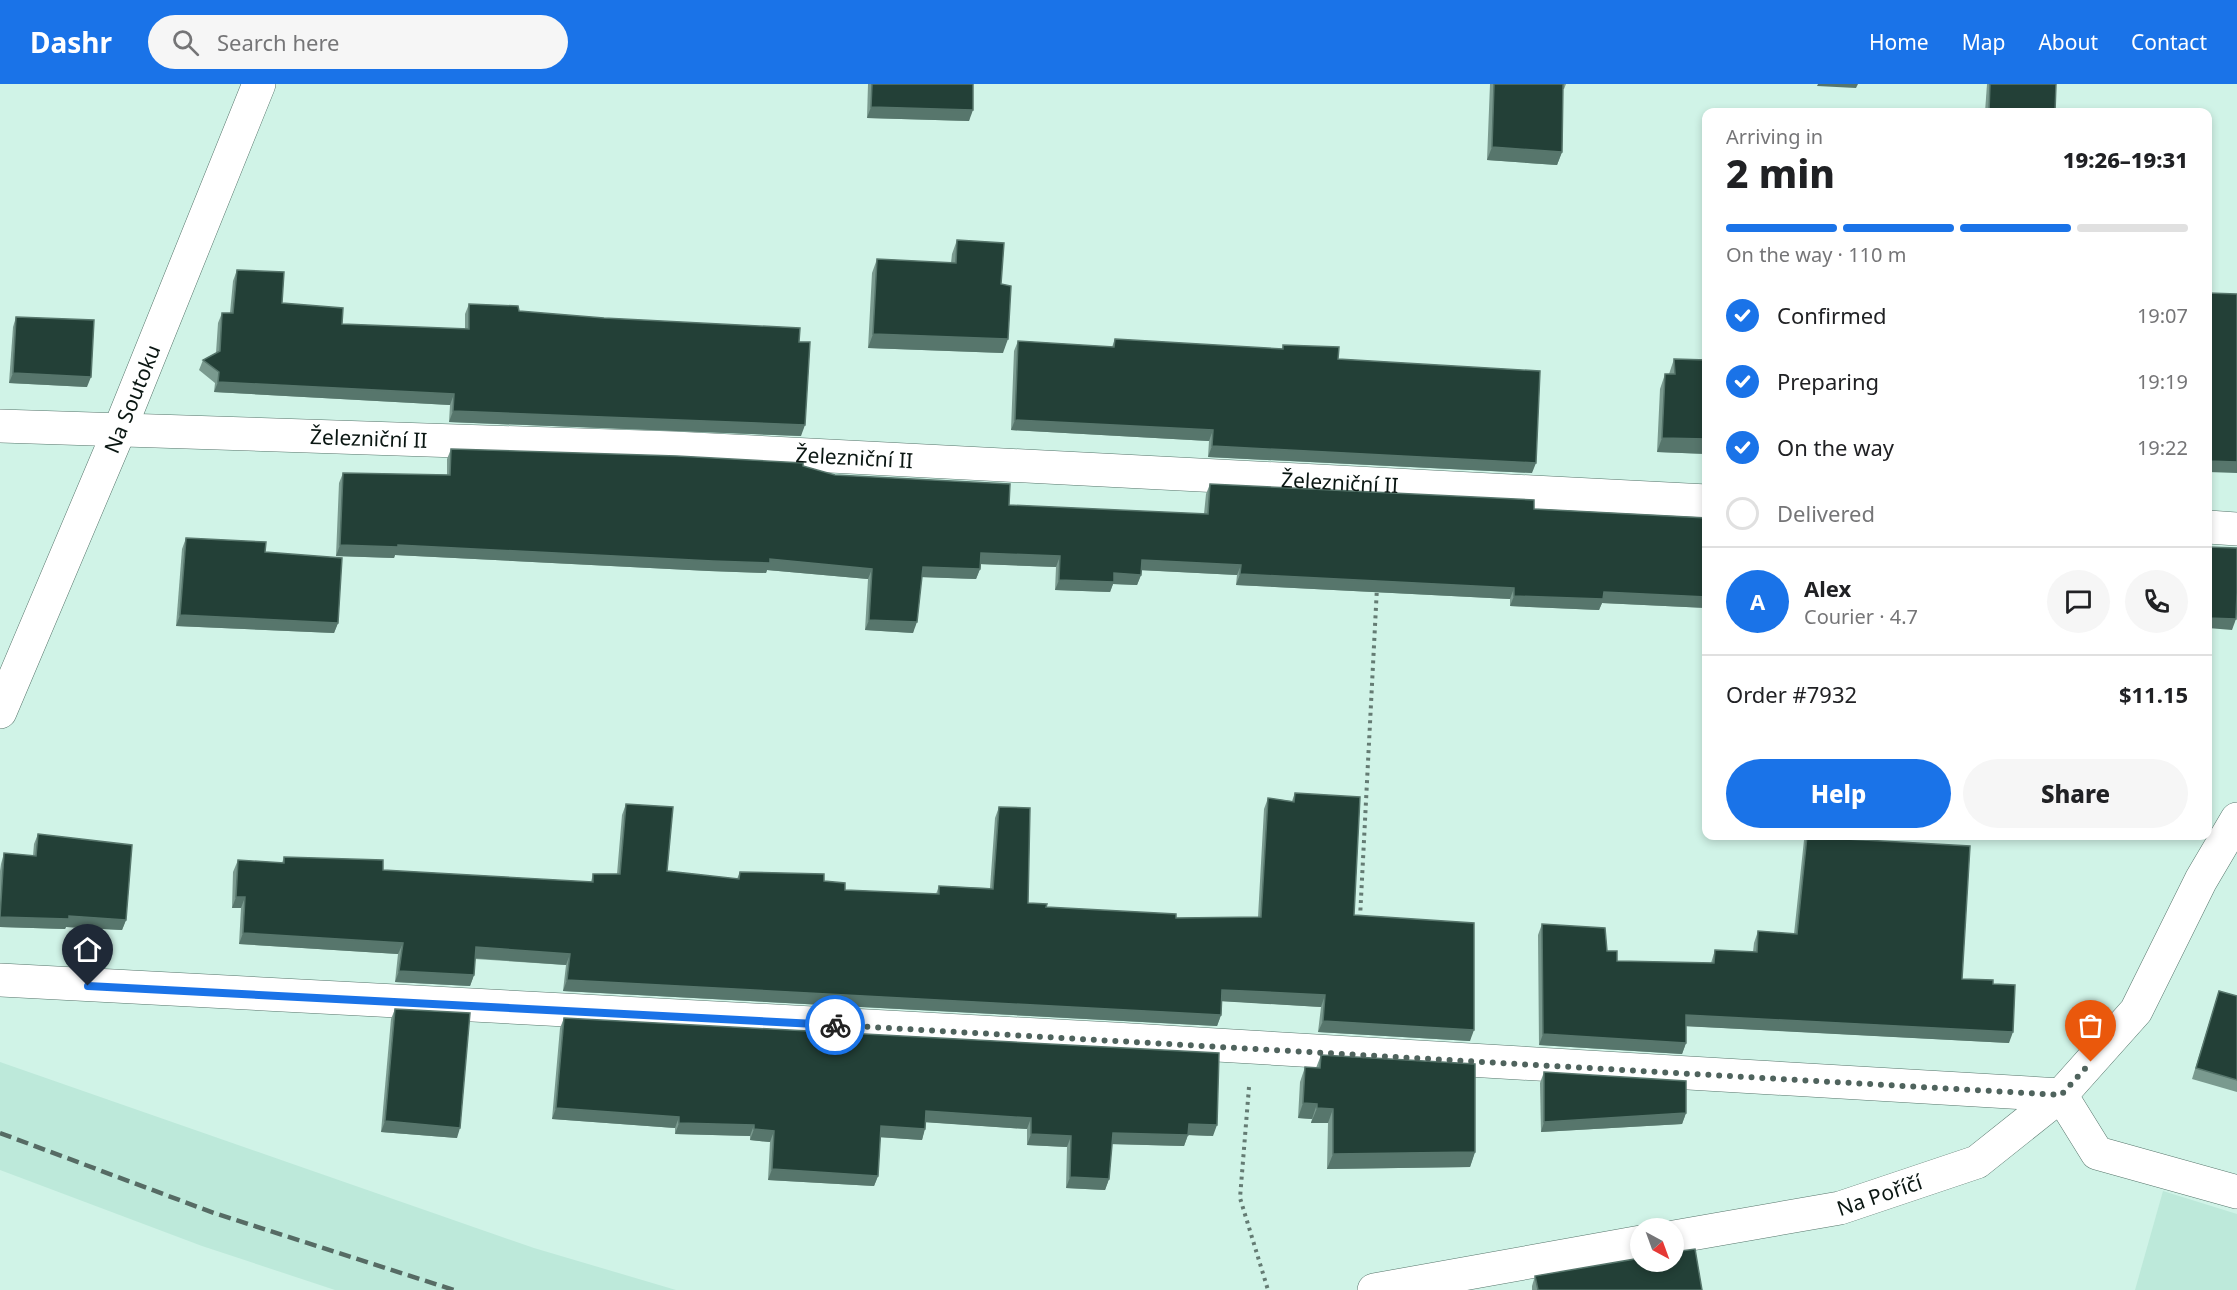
<!DOCTYPE html>
<meta charset="utf-8">
<style>
:root{--surface:#fff;--page:#f6f6f6;--text:#202124;--muted:#757577;--line:#e0e0e0;--accent:#1a73e8}
body{margin:0;font-family:"Noto Sans",sans-serif;background:var(--page);color:var(--text);height:100vh;display:flex;flex-direction:column;font-size:22px;white-space:nowrap}
*{box-sizing:border-box;margin:0}
p{font-size:20px;color:var(--muted)}
.icon{flex:none;width:33px;height:33px;fill:none;stroke:currentColor;stroke-width:2;stroke-linecap:round;stroke-linejoin:round}
.map{position:relative;flex:1;overflow:hidden}
.panel{position:absolute;left:1702px;top:24px;width:510px;height:732px;display:flex;flex-direction:column;background:var(--surface);border-radius:12px;box-shadow:0 3px 9px #0003}
.panel>*{flex:none}
.needle{width:39px;rotate:139deg}
.buttons{position:absolute;left:1630px;top:1134px;display:grid;gap:12px}
.buttons a{display:grid;place-items:center;width:54px;height:54px;border-radius:50%;background:var(--surface);box-shadow:0 3px 9px #0003;font-size:30px}
.pin{position:absolute;display:grid;place-items:center;width:51px;height:51px;color:#fff;margin:-62px -26px;border-radius:50% 50% 50% 0;rotate:-45deg;box-shadow:0 0 6px #0007}
.pin .icon{rotate:45deg}
.courier{position:absolute;display:grid;place-items:center;width:60px;height:60px;margin:-30px;border:4px solid #1a73e8;border-radius:50%;background:#fff;color:#222;box-shadow:0 2px 8px #0007}
.summary em{font-style:normal;font-weight:800}
.summary div{display:flex;flex-direction:column-reverse}
.summary{display:flex;align-items:center;justify-content:space-between;height:102px;padding:0 24px}
h1{font-size:39px;font-weight:800;line-height:45px}
.bar{display:grid;grid-template-columns:repeat(4,1fr);gap:9px 6px;align-content:center;height:72px;padding:0 24px}
.bar i{height:8px;border-radius:4px;background:var(--line)}
.bar .active{background:var(--accent)}
.bar p{grid-column:span 4}
.line{display:flex;align-items:center;gap:15px;padding:0 24px;border-top:2px solid var(--line)}
.line div{flex:1}
.round{display:grid;place-items:center;flex:none;width:63px;height:63px;border-radius:32px;background:var(--page)}
ol{padding:0 24px;list-style:none}
li{display:flex;align-items:center;gap:18px;height:66px}
li p{margin-inline-start:auto}
li .icon{padding:6px;border-radius:50%;background:var(--accent);color:#fff;stroke-width:4}
li:last-child{color:var(--muted)}
li i{width:33px;height:33px;border:3px solid var(--line);border-radius:50%}
.primary-button{display:flex;gap:12px;margin-top:auto;padding:12px 24px}
.primary-button a{flex:1;height:69px;border-radius:36px;background:var(--accent);color:#fff;font-size:24px;font-weight:800;line-height:69px;text-align:center}
.primary-button a+a{background:var(--page);color:var(--text)}
header{display:flex;align-items:center;gap:36px;box-sizing:border-box;height:84px;padding:0 30px;background:var(--accent);color:#fff}
header strong{font-size:28px}
nav{display:flex;gap:33px;margin-inline-start:auto;font-size:21px}
.search{width:420px;height:54px;background:var(--page);display:flex;align-items:center;gap:15px;box-sizing:border-box;padding:0 21px;border-radius:33px;color:var(--muted);font-size:22px}
.map>svg:first-child{display:block}
</style>
<header>
<strong>Dashr</strong>
<div class="search"><svg class="icon" aria-label="search" viewBox="0 0 24 24"><circle cx="10" cy="10" r="6"/><path d="M15 15l6 6"/></svg>Search here</div>
<nav><a>Home</a><a>Map</a><a>About</a><a>Contact</a></nav>
</header>
<div class="map">
<svg width="2237" height="1206" viewBox="0 0 2237 1206">
<rect width="100%" height="100%" fill="#d0f3e7"/>
<g fill="#bde9da">
<polygon points="0,978 534,1164 676,1206 335,1206 202,1162 0,1086"/>
<polygon points="2163,1107 2237,1130 2237,1206 2135,1206"/>
</g>
<g fill="none" stroke-linecap="round" stroke-linejoin="round">
<defs>
<g id="minor">
<path id="s1" d="M0 342 674 364 1707 417"/>
<polyline points="2208,443 2237,445"/>
<path id="s2" d="M0 628 119 347 259 0"/>
<polyline points="0,896 1114,955 2061,1011 2097,1069 2237,1108"/>
<path id="s3" d="M1674 1153 1840 1124 1977 1078 2061 1011 2136 927 2201 796 2237 735"/>
<polyline points="1374,1206 1641,1158"/>
</g>
</defs>
<use href="#minor" stroke="#56756b" stroke-width="34"/>
<g stroke="#647b73" stroke-width="4" stroke-dasharray="3 4.5" stroke-linecap="butt">
<polyline points="1360,834 1377,503"/>
<polyline points="1249,1003 1240,1114 1268,1206"/>
</g>
<use href="#minor" stroke="#fff" stroke-width="33"/>
<polyline stroke="#566b64" stroke-width="4.5" stroke-dasharray="12 6" stroke-linecap="butt" points="0,1049 214,1129 454,1206"/>
</g>
<g fill="#7a9a8f">
<polygon points="868,0 973,0 969,37 867,34"/>
<polygon points="1490,0 1566,0 1564,5 1563,5 1562,68 1557,81 1487,76"/>
<polygon points="1987,0 2056,0 2055,28 1985,28"/>
<polygon points="957,156 1001,200 1003,269 868,264 872,189 877,175 951,179 952,170"/>
<polygon points="237,186 282,219 342,240 465,245 465,230 469,220 519,227 799,258 801,352 449,338 450,321 214,308 215,299 199,286 203,276 216,269 218,239 222,229 230,229 233,197"/>
<polygon points="16,233 87,303 9,299 13,243"/>
<polygon points="1115,255 1282,265 1283,261 1338,275 1532,389 1208,373 1209,357 1011,346 1014,267 1018,257 1112,263"/>
<polygon points="1674,275 1707,276 1707,370 1657,368 1660,305 1665,290 1669,290"/>
<polygon points="451,365 803,382 835,391 1009,421 1204,430 1206,410 1210,400 1534,425 1707,434 1707,524 1602,519 1599,526 1510,522 1510,515 1236,501 1237,491 1141,486 1141,491 1137,501 1113,500 1110,508 1055,506 1056,483 981,480 980,485 976,495 922,493 913,549 865,546 868,495 767,486 766,489 709,487 395,471 394,474 336,472 339,399 343,389 447,391 447,375"/>
<polygon points="186,454 338,539 334,549 176,542 182,465"/>
<polygon points="1295,709 1354,831 1470,957 1318,948 1321,923 1241,918 1222,917 1221,931 1217,942 563,907 566,881 475,875 474,891 470,902 395,898 398,870 239,860 241,824 232,824 233,788 238,776 282,779 284,773 383,786 591,798 593,790 617,790 622,731 626,720 667,787 737,795 740,788 824,797 845,806 936,810 939,802 990,804 995,734 999,723 1028,819 1046,823 1176,834 1258,833 1264,725 1268,714 1292,717"/>
<polygon points="38,750 126,836 122,846 66,843 65,845 0,843 0,787 1,780 4,769 33,772 34,760"/>
<polygon points="1805,752 1846,752 1846,755 1962,895 1993,900 2009,959 1686,942 1686,959 1682,970 1539,961 1538,851 1542,840 1607,867 1617,877 1711,879 1715,866 1753,868 1754,859 1758,847 1794,850 1804,756"/>
<polygon points="2219,907 2237,912 2237,1008 2192,995"/>
<polygon points="395,925 457,1054 381,1048 391,935"/>
<polygon points="564,934 1213,1052 1188,1051 1184,1062 1112,1060 1109,1095 1105,1106 1066,1104 1067,1063 1027,1061 1027,1045 926,1038 922,1056 880,1053 878,1092 874,1102 768,1096 770,1058 750,1056 750,1052 675,1050 675,1044 552,1035 560,944"/>
<polygon points="1321,971 1475,1068 1470,1083 1327,1085 1328,1039 1311,1039 1312,1035 1298,1034 1300,998 1305,983 1316,984"/>
<polygon points="1544,988 1686,1029 1682,1040 1541,1048 1540,999"/>
<polygon points="1535,1192 1702,1206 1532,1206 1532,1202"/>
</g>
<g fill="#57766c">
<polygon points="1818,0 1858,0 1856,4 1817,2"/>
<polygon points="871,23 973,26 969,37 867,34"/>
<polygon points="1492,63 1562,68 1557,81 1487,76"/>
<polygon points="873,250 1008,255 1003,269 868,264"/>
<polygon points="13,289 91,293 87,303 9,299"/>
<polygon points="218,298 454,310 450,321 214,308"/>
<polygon points="453,327 805,341 801,352 449,338"/>
<polygon points="1015,336 1213,346 1209,357 1011,346"/>
<polygon points="1662,354 1707,355 1707,370 1657,368"/>
<polygon points="1212,362 1536,379 1532,389 1208,373"/>
<polygon points="2208,377 2237,378 2237,389 2208,388"/>
<polygon points="340,461 398,461 770,475 872,485 868,495 767,486 766,489 709,487 395,471 394,474 336,472"/>
<polygon points="981,469 1060,472 1056,483 978,480"/>
<polygon points="1142,476 1241,481 1237,491 1138,486"/>
<polygon points="923,483 980,485 976,495 919,493"/>
<polygon points="1114,489 1141,491 1137,501 1113,500 1110,508 1055,506 1059,496"/>
<polygon points="1240,490 1514,504 1510,515 1236,501"/>
<polygon points="1604,508 1707,513 1707,524 1602,519 1599,526 1510,522 1514,512"/>
<polygon points="180,531 338,539 334,549 176,542"/>
<polygon points="2208,534 2236,535 2232,546 2208,544"/>
<polygon points="869,536 917,538 913,549 865,546"/>
<polygon points="236,813 245,813 241,824 232,824"/>
<polygon points="69,832 126,836 122,846 66,843 65,845 0,843 0,833"/>
<polygon points="243,849 403,859 398,870 239,860"/>
<polygon points="476,863 570,870 566,881 472,874"/>
<polygon points="399,887 474,891 470,902 395,898"/>
<polygon points="567,896 1221,931 1217,942 563,907"/>
<polygon points="1222,906 1245,907 1325,911 1321,923 1218,917"/>
<polygon points="1686,931 2013,948 2009,959 1682,942"/>
<polygon points="1323,937 1474,946 1470,957 1318,948"/>
<polygon points="1543,950 1686,959 1682,970 1539,961"/>
<polygon points="1303,1019 1317,1020 1312,1035 1298,1034"/>
<polygon points="556,1024 679,1033 675,1044 552,1035"/>
<polygon points="1317,1024 1333,1025 1328,1039 1311,1039"/>
<polygon points="926,1027 1031,1034 1027,1045 922,1038"/>
<polygon points="1686,1029 1682,1040 1541,1048 1544,1038"/>
<polygon points="385,1037 460,1044 457,1054 381,1048"/>
<polygon points="679,1039 754,1041 750,1052 675,1050"/>
<polygon points="1189,1040 1217,1041 1213,1052 1188,1051 1184,1062 1109,1060 1113,1049"/>
<polygon points="881,1042 925,1045 922,1056 877,1053"/>
<polygon points="754,1045 774,1047 770,1058 750,1056"/>
<polygon points="1031,1050 1071,1052 1067,1063 1027,1061"/>
<polygon points="1475,1068 1470,1083 1327,1085 1333,1070"/>
<polygon points="772,1085 878,1092 874,1102 768,1096"/>
<polygon points="1070,1093 1109,1095 1105,1106 1066,1104"/>
</g>
<g fill="#234037" stroke="#57766c" stroke-width="1.5">
<polygon points="872,0 973,0 973,26 871,23"/>
<polygon points="1494,0 1563,0 1562,68 1492,63"/>
<polygon points="1990,0 2056,0 2055,28 1989,28"/>
<polygon points="957,156 1004,159 1001,200 1011,202 1008,255 873,250 877,175 956,179"/>
<polygon points="237,186 284,188 282,219 343,224 342,240 469,245 469,220 518,222 519,227 604,234 800,244 799,258 810,258 805,341 453,327 454,310 218,298 219,288 203,276 220,267 222,229 233,229"/>
<polygon points="2208,209 2237,210 2237,378 2208,377"/>
<polygon points="16,233 94,236 91,293 13,289"/>
<polygon points="1115,255 1283,265 1283,261 1339,263 1338,275 1540,287 1536,379 1212,362 1213,346 1015,336 1018,257 1114,263"/>
<polygon points="1674,275 1707,276 1707,355 1662,354 1665,290 1675,290"/>
<polygon points="451,365 677,372 803,379 803,382 835,391 1010,400 1009,421 1208,430 1210,400 1534,416 1534,425 1707,434 1707,513 1604,508 1603,515 1514,512 1514,504 1240,490 1241,481 1142,476 1141,491 1114,489 1114,498 1059,496 1060,472 981,469 980,485 923,483 917,538 869,536 872,485 770,475 770,479 713,477 398,461 398,463 340,461 343,389 450,391"/>
<polygon points="186,454 266,458 265,468 342,474 338,539 180,531"/>
<polygon points="2208,463 2237,464 2237,509 2236,535 2208,534"/>
<polygon points="1295,709 1360,713 1354,831 1474,839 1474,946 1323,937 1325,911 1245,907 1222,906 1221,931 567,896 570,870 476,863 474,891 399,887 403,859 243,849 245,813 236,813 238,776 284,779 284,773 383,776 383,786 593,798 593,790 620,790 626,720 673,723 667,787 739,795 740,788 824,790 824,797 845,799 845,806 939,810 939,802 993,805 999,723 1030,724 1028,819 1047,820 1046,823 1176,830 1176,834 1261,833 1268,714 1294,718"/>
<polygon points="38,750 132,761 126,836 69,832 69,835 0,833 4,769 36,772"/>
<polygon points="1807,752 1846,752 1846,755 1970,762 1962,895 1993,896 1993,900 2015,901 2013,948 1686,931 1686,959 1543,950 1542,840 1605,844 1607,867 1617,867 1617,877 1714,879 1715,866 1757,868 1758,847 1797,850"/>
<polygon points="2219,907 2237,912 2237,996 2196,984"/>
<polygon points="395,925 470,929 460,1044 385,1037"/>
<polygon points="564,934 1219,969 1217,1041 1189,1040 1188,1051 1113,1049 1109,1095 1070,1093 1071,1052 1031,1050 1031,1034 926,1027 925,1045 881,1042 878,1092 772,1085 774,1047 754,1045 754,1041 679,1039 679,1033 556,1024"/>
<polygon points="1321,971 1475,980 1475,1068 1333,1070 1333,1025 1317,1024 1317,1020 1303,1019 1305,983 1320,984"/>
<polygon points="1544,988 1686,997 1686,1029 1544,1038"/>
<polygon points="1695,1165 1702,1206 1538,1206 1535,1192 1641,1174 1641,1178 1674,1178 1674,1168"/>
</g>
<g fill="none" stroke-linecap="round" stroke-linejoin="round">
<polyline stroke="#4f635d" stroke-width="6" stroke-dasharray="0 10.8" points="835,941 2061,1011 2091,978"/>
<polyline stroke="#1a73e8" stroke-width="8" points="88,902 835,941"/>
</g>
<g text-anchor="middle" dominant-baseline="central" stroke-width="6" stroke-linejoin="round" paint-order="stroke">
<g font-size="21" fill="#0a1612" stroke="#d0f3e7">
<text stroke="none"><textPath href="#s2" startOffset="340">Na Soutoku</textPath></text>
<text stroke="none"><textPath href="#s1" startOffset="369">Železniční II</textPath></text>
<text stroke="none"><textPath href="#s1" startOffset="855">Železniční II</textPath></text>
<text stroke="none"><textPath href="#s1" startOffset="1341">Železniční II</textPath></text>
<text stroke="none"><textPath href="#s3" startOffset="210">Na Poříčí</textPath></text>
</g>
</g>
</svg>
<div class="buttons">
<a><svg class="needle" viewBox="-14 -14 28 28"><path d="M0-13l5 13h-10z" fill="#e53935"/><path d="M0 13l5-13h-10z" fill="#757577"/></svg></a>
</div>
<div class="pin" style="left:2091px;top:978px;background:#ea580c"><svg class="icon" aria-label="bag" viewBox="0 0 24 24"><path d="M5 8h14l-1 12H6zM9 8a3 3 0 0 1 6 0"/></svg></div>
<div class="pin" style="left:88px;top:902px;background:#1f2937"><svg class="icon" aria-label="home" viewBox="0 0 24 24"><path d="M3 11l9-7 9 7M6 9v11h12V9"/></svg></div>
<div class="courier" style="left:835px;top:941px"><svg class="icon" aria-label="bike" viewBox="0 0 24 24"><circle cx="6" cy="16" r="4"/><circle cx="18" cy="16" r="4"/><path d="M6 16l4-8h5l3 8M10 8l3 8H6M13 5h3"/></svg></div>
<section class="panel">
<div class="summary"><div><h1>2 min</h1><p>Arriving in</p></div><em>19:26–19:31</em></div>
<div class="bar"><i class="active"></i><i class="active"></i><i class="active"></i><i></i><p>On the way · 110 m</p></div>
<ol>
<li><svg class="icon" aria-label="check" viewBox="0 0 24 24"><path d="M5 12l5 5 9-10"/></svg>Confirmed<p>19:07</p></li>
<li><svg class="icon" aria-label="check" viewBox="0 0 24 24"><path d="M5 12l5 5 9-10"/></svg>Preparing<p>19:19</p></li>
<li><svg class="icon" aria-label="check" viewBox="0 0 24 24"><path d="M5 12l5 5 9-10"/></svg>On the way<p>19:22</p></li>
<li><i></i>Delivered</li>
</ol>
<div class="line" style="height:108px"><b class="round" style="background:var(--accent);color:#fff">A</b><div><b>Alex</b><p>Courier · 4.7</p></div><a class="round"><svg class="icon" aria-label="chat" viewBox="0 0 24 24"><path d="M4 5h16v11H9l-5 4z"/></svg></a><a class="round"><svg class="icon" aria-label="phone" viewBox="0 0 24 24"><path d="M5 4h4l2 5-3 2q2 4 5 5l2-3 5 2v4C11 20 4 13 5 4z"/></svg></a></div>
<div class="line" style="height:78px"><div>Order #7932</div><b>$11.15</b></div>
<div class="primary-button"><a>Help</a><a>Share</a></div>
</section>
</div>
